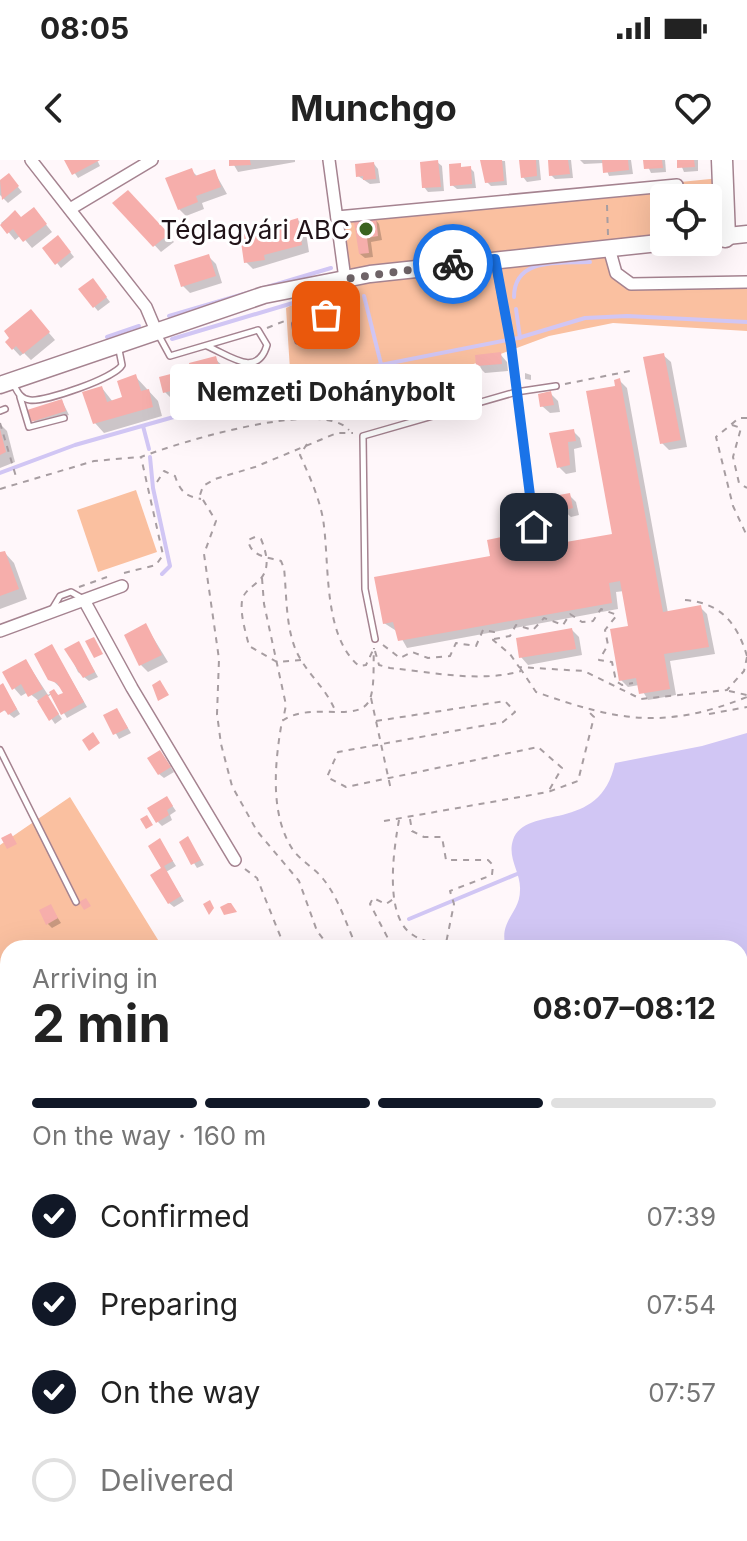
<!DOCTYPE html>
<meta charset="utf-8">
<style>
:root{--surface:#fff;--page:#f6f6f6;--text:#222;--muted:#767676;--line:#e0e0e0;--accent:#111827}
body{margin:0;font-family:Inter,sans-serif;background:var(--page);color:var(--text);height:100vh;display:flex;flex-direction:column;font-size:30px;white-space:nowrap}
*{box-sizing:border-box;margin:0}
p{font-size:26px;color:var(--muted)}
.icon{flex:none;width:44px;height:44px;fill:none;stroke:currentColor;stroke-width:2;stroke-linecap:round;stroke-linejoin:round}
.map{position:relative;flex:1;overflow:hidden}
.drawer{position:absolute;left:0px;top:780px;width:748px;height:602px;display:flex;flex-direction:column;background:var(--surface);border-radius:24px 24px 0 0;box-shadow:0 8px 32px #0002}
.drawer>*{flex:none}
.fabs{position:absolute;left:650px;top:24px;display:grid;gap:16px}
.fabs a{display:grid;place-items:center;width:72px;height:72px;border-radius:8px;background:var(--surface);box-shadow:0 8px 32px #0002;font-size:40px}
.pin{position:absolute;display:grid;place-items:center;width:68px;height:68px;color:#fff;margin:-34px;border-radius:16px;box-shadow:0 4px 12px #0006}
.courier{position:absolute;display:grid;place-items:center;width:80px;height:80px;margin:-40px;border:6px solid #1a73e8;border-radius:50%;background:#fff;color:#222;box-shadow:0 2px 10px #0007}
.bubble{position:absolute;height:56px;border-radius:8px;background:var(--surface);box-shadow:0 8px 32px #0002;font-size:26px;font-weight:700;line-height:56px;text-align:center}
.overview em{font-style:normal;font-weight:700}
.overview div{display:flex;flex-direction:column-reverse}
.overview{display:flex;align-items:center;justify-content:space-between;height:136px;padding:0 32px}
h1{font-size:52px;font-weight:700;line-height:60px}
.bar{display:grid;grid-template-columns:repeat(4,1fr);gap:12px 8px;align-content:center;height:96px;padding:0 32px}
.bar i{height:10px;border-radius:6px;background:var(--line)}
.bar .current{background:var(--accent)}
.bar p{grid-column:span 4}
ol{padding:0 32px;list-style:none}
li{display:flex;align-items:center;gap:24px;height:88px}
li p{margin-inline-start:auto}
li .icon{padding:8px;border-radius:50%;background:var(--accent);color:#fff;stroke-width:4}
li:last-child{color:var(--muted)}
li i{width:44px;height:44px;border:4px solid var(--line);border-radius:50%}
.status{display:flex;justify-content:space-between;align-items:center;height:56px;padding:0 40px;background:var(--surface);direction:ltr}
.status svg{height:22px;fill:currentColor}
header{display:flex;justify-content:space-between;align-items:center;height:104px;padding:0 32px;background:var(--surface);font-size:36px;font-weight:700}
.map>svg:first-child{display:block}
</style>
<div class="status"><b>08:05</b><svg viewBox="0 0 49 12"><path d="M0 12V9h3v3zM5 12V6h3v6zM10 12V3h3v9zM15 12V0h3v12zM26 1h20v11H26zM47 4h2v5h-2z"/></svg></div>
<header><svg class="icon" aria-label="back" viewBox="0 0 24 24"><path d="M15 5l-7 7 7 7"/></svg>Munchgo<svg class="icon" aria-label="heart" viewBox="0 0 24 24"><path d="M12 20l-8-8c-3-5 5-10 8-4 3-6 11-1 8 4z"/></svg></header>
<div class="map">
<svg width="747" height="1381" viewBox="0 0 747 1381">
<rect width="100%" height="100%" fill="#fff7fa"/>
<g fill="#fac0a0">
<polygon points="720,18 725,77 708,78 708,38 664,38 664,82 609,88 622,120 747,122 747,171 613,163 549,176 468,206 468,228 357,258 293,256 286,148 345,119 337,57"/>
<polygon points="136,330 157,392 98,412 77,350"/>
<polygon points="70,637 163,788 8,788 8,967 0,954 0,685"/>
<polygon points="747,988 747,1148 742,1152 740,995"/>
<polygon points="275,1374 572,1374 562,1381 290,1381"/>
</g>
<path fill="#d1c6f4" d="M747 573V802L740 809V788H506C498 760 520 754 520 730 521 713 507 698 513 680 526 643 600 675 615 603L702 586Z"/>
<g fill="#0003">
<polygon points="66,0 97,0 100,6 78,18"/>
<polygon points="231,0 295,0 295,2 238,12"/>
<polygon points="482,0 505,1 507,25 491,26 487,22"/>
<polygon points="527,0 539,0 541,20 527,22 523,17"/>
<polygon points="550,0 571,0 573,18 555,19 551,15"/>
<polygon points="580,0 631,0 633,14 609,16 604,3 584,4"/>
<polygon points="645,0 665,0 666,12 651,13"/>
<polygon points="679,0 698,0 698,11 684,12"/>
<polygon points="437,2 442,6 444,31 428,32 424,27"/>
<polygon points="374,4 378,9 380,23 370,24 358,16"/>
<polygon points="451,6 470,8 474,12 476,28 457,29 452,25"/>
<polygon points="191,10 198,17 214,11 227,34 202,43 204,49 186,56 179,49"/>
<polygon points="9,16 22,32 8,43 0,35 0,21"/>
<polygon points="128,33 174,82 161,92 115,43"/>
<polygon points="15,52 22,59 40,57 52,72 32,88 21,75 15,80 1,63"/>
<polygon points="375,59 379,64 382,80 371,82 373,97 365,98 360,94 356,64"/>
<polygon points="298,60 305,67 309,92 253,109 246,102"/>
<polygon points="62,82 74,97 61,108 57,103"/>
<polygon points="208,96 216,104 222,123 190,133 183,126"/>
<polygon points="97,125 110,142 98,151 80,130"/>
<polygon points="37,159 55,180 31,200 24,193 20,196 7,182"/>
<polygon points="356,162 360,172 333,183 328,179 339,163 342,166"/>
<polygon points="500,194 507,202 508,211 485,213 478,206"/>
<polygon points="663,195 671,202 687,287 669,290 662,283"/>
<polygon points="215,199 223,206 225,217 221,218 223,226 172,239 165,232"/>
<polygon points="525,213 531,215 531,220 525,219"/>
<polygon points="135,216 158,241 162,256 104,273 95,263 102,228 113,242 125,238"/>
<polygon points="620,221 627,228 668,453 700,447 707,454 715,494 670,501 676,535 648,540 639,525 628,527 621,520 630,467 624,431 616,432 618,449 407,488 398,472 384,463 494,397 516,376 525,391 614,375"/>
<polygon points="365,229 372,247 359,249 355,245"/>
<polygon points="551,234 558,241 560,252 550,253 542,246"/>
<polygon points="62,241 69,255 37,265 33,260"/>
<polygon points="0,264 7,271 15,302 0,308"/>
<polygon points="573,271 580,278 582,287 574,289 576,312 566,314 559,307 551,275"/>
<polygon points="569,335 576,342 579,355 571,357 563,350"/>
<polygon points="5,393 14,403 27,439 0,449 0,395"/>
<polygon points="146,466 168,502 148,512 141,505"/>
<polygon points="572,470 579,477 582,495 528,505 521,497"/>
<polygon points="79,484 98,517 89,521 78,512 67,489"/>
<polygon points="52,486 87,547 67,558 52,534 47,537 62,559 55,564 40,542 28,532 21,536 14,528 26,501 48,535 54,531 60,537 66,533 50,518"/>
<polygon points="3,526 20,554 14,558 0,547 0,527"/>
<polygon points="117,550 131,573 119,579 106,556"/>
<polygon points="164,597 174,612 164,618 159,614"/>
<polygon points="167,638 176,651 170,655 172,660 162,666 158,662"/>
<polygon points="188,679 204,705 197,708 181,682"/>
<polygon points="160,681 176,706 166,712 184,741 174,747 169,743"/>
<polygon points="50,746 61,763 52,768 48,764"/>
<polygon points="0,956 8,974 0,980"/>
<polygon points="8,1359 8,1374 22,1377 0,1381 0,1360"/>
<polygon points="95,1374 127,1374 133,1381 101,1381"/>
</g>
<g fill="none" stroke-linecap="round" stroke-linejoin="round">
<g stroke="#d1c6f4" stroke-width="4">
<polyline points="364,136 381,204"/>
<path d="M514 137C514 97 560 103 590 102"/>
<polyline points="516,149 520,178"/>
<polyline points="169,156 331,108"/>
<polyline points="107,177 139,166"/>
<polyline points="172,179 333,131"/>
<polyline points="143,266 149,289"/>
<polyline points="150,297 153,328 170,406 162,414"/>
<polyline points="0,313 75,285 304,220 518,178 585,158 627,156 747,162"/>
<polyline points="409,759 517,714"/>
</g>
</g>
<g fill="#f6aeab">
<polygon points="64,0 100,0 72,15"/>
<polygon points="229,0 250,0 251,5 229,6"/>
<polygon points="438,0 441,27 422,28 420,2"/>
<polygon points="480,0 502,0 504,21 485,23"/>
<polygon points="519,0 536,0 537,16 521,18"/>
<polygon points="548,0 568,0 570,14 549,16"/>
<polygon points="602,0 628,0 629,10 603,13"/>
<polygon points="643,0 662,0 663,8 644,9"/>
<polygon points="677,0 694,0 695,7 677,8"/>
<polygon points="374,2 376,19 363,20 363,16 356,17 355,4"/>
<polygon points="461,3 461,7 471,6 472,24 450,26 449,4"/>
<polygon points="192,8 195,16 215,9 221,27 196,36 198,42 178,50 165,18"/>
<polygon points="9,13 19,26 2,40 0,20"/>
<polygon points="128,30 169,74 153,87 112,43"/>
<polygon points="34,47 47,64 23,82 13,69 7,74 0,65 15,50 21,57"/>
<polygon points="376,57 378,76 367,78 369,93 359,94 354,62"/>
<polygon points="298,58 302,85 264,95 265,100 244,103 240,75"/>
<polygon points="58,75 71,92 55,105 42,88"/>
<polygon points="209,94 216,116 181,127 174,105"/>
<polygon points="93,118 107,137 93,148 78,129"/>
<polygon points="31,149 50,172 23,194 16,186 12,190 5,182 9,178 4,171"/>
<polygon points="357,160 360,171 345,175 342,164"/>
<polygon points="340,161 344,175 327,180 322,166"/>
<polygon points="501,192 502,204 476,206 475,195"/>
<polygon points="664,193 681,280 660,284 643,197"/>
<polygon points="216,196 220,210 215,212 217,219 163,233 159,217 190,209 189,203"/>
<polygon points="136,214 141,231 149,229 153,247 93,264 82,232 102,226 107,242 122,237 117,221"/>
<polygon points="620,218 663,452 701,445 709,487 664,494 670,529 639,534 636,518 619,521 610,469 628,466 620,421 609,423 612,443 398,481 393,462 383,464 374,417 490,396 487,380 516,374 520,390 612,374 586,231 615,226 614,220"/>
<polygon points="366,227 369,243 353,246 350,230"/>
<polygon points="551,231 554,245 540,247 538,234"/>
<polygon points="62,239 66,251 31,262 27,250"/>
<polygon points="0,269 6,292 0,295"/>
<polygon points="574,269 576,281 568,282 570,305 557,308 549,273"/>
<polygon points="570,333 573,348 562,351 559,335"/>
<polygon points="5,391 19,429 0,436 0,392"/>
<polygon points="146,463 162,495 139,506 124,475"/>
<polygon points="572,468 576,489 519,498 516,478"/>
<polygon points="94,477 103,494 94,498 85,481"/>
<polygon points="79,481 95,512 83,518 64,489"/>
<polygon points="52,484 84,542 61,555 49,532 54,529 58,535 63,533 57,523 48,520 34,494"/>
<polygon points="26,499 43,529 28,537 21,524 12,530 2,512"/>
<polygon points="160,520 169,535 158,541 152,525"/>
<polygon points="3,523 17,549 8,555 5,550 0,553 0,525"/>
<polygon points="47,534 59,554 49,561 37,541"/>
<polygon points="117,548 128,568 113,575 103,555"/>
<polygon points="93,572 100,583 89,591 82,580"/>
<polygon points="160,590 171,607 158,615 147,598"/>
<polygon points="167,636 173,646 167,650 169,655 156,663 147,648"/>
<polygon points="147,655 153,665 146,669 140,659"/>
<polygon points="11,673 17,684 7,689 1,678"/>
<polygon points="188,676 201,700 191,705 179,682"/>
<polygon points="160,678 173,701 164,706 181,736 168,744 150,715 161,708 148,686"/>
<polygon points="86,738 91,746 84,750 79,742"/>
<polygon points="210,740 214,748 209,755 203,744"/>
<polygon points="228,743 231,743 237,752 224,755 220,747"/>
<polygon points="51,744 58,758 46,765 39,750"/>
<polygon points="0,1087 8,1104 8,1144 4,1146 0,1140"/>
<polygon points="8,1210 8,1224 6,1226 0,1216"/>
<polygon points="7,1232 8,1233 8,1283 0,1274 0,1237"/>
<polygon points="747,1344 747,1368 740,1360 740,1350"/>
<polygon points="8,1355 8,1374 0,1379 0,1362"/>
<polygon points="91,1374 129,1374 132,1378 97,1381"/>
<polygon points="203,1374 224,1374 230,1381 196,1381"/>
<polygon points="638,1374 653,1374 660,1381 645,1381"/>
</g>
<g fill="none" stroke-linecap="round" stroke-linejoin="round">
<defs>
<g id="service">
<polyline points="495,103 511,185 534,367"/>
<polyline points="305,161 312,179 309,184 298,181 295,164 347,149 345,124"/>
<path d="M158 174 170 196 258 170 267 185C257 219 229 195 207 186"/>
<path d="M13 223C17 231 20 239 30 240 45 242 115 218 122 205L119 190"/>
<polyline points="20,237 29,267 64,258"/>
<polyline points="0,251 5,249"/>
<polyline points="51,451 60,436 71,432 85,440"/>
<polyline points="375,479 365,429 363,276 516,232 556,226"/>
<polyline points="0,590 76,742"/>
</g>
<g id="minor">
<polyline points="31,0 146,147 157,173"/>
<polyline points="329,0 345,119"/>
<polyline points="70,49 152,0"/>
<polyline points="337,57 677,25"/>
<polyline points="609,88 616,113 631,124 747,122"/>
<polyline points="85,442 132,528 235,700"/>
<polyline points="0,471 122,426"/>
<polyline points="0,1055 8,1066"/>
<polyline points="0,1323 8,1332"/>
<polyline points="32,1381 43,1374"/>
<polyline points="251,1381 251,1374"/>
</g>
<g id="secondary">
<polyline points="708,78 747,74"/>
<polyline points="0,225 264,135 370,114 668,82"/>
</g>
<polyline id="motorway" points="722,0 725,77"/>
</defs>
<use href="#service" stroke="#a58390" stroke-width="8"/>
<use href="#minor" stroke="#a58390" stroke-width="14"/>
<use href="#secondary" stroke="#a58390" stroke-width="19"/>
<use href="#motorway" stroke="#a58390" stroke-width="23"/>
<g stroke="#a79da1" stroke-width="2" stroke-dasharray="6 6" stroke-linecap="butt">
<polyline points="607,45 608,75"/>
<polyline points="294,153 337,138"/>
<polyline points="267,168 287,160"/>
<polyline points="565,224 630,211"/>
<polyline points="747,258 739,258 716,277 733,346 747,376"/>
<polyline points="0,263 17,320"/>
<polyline points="732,265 741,268 733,297 739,323 747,328"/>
<path d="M307 284 300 295C309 315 319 337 323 359 330 402 322 475 359 506L366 505 374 488"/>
<path d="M157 322 164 311 175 316C180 331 185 336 201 339"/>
<polyline points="0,329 94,301 140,297"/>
<path d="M124 413 156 405 163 395 141 297C177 283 322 238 349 270"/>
<polyline points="262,418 264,444 286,545 283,560"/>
<polyline points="79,427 107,417"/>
<path d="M685 440C721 443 737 463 747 496"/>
<polyline points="494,479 510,476 516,465 533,470 544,458 563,465 570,454 582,462 593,461 601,449 617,455 605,470 608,485 599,500 612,502 616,521 622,525 633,523"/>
<polyline points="383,485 400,498 412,492 428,498 450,496 456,483 476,486 483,470 494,472 493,480 510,494 519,507 584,511 641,539 727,530 744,511 747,497"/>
<path d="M375 491 379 505 390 508C431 512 480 523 521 511"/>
<path d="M301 500 277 502 249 486C246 473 240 455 242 441 245 421 280 425 261 379L255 377 248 380C251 397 267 397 281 401L284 408C287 436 285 475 301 500 314 521 324 526 336 552"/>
<path d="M520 508 536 532C618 561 664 570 747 537"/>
<polyline points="729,531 747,535"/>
<polyline points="371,538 391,630"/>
<polyline points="709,554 747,547"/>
<polyline points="376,561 505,541 515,552 503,562 338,592 327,617 346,627 538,587 562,608 548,632"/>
<polyline points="410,659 412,671 424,677 442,677 446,700 488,700 493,705 492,715 450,731 454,744 445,788"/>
<path d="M399 660C394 688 383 757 413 775 423 782 437 783 448 788"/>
<polyline points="384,661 548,632 578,621 594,557 588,551"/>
<polyline points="245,709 257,718 285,788"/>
<polyline points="330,788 317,771 299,721 257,671 232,626 221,584 217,554 219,499 204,394 216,361 200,335 203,326 215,319 255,307 337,273 353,273"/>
<path d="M357 788C347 766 339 739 324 720 316 709 302 702 293 690 269 654 275 601 282 561 312 540 359 565 370 539 375 525 373 504 374 488"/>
<polyline points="393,788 370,744 373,738 386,744 395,738"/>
<polyline points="740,833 747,829"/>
<polyline points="740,885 747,880"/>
<polyline points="0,898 8,895"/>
<polyline points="740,953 747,945"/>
</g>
<use href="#service" stroke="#fff" stroke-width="5"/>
<use href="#minor" stroke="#fff" stroke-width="11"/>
<use href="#secondary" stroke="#fff" stroke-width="16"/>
<use href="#motorway" stroke="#fff" stroke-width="20"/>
</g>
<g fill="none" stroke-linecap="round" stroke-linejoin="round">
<polyline stroke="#6e6367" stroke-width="8" stroke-dasharray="0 14.4" points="326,155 347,149 345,119 453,104"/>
<polyline stroke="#1a73e8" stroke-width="10" points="453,104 495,99 511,185 534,367"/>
</g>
<circle fill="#39631f" stroke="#fff" stroke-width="3" cx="366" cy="69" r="8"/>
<g text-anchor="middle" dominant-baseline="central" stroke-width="6" stroke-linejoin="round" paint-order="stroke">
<g font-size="26" fill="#201318" stroke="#fff" text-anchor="end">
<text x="350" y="69">Téglagyári ABC</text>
</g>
</g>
</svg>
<div class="fabs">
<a><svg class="icon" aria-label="locate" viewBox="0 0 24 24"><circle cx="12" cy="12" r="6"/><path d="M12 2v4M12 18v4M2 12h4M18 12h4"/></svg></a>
</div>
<div class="pin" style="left:326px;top:155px;background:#ea580c"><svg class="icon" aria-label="bag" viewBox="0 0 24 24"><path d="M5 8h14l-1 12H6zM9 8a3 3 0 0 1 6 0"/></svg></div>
<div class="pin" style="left:534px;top:367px;background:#1f2937"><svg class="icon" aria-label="home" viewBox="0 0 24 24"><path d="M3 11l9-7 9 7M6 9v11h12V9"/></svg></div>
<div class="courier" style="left:453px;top:104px"><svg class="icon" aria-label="bike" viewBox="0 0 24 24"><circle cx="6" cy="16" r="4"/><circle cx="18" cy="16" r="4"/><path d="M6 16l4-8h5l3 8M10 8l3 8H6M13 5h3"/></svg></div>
<div class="bubble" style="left:170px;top:204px;width:312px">Nemzeti Dohánybolt</div>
<section class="drawer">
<div class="overview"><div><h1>2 min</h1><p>Arriving in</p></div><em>08:07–08:12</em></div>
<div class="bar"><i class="current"></i><i class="current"></i><i class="current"></i><i></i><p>On the way · 160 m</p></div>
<ol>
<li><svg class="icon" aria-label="check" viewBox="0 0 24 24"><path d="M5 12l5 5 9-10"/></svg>Confirmed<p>07:39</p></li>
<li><svg class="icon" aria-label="check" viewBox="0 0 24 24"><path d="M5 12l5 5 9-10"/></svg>Preparing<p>07:54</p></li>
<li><svg class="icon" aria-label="check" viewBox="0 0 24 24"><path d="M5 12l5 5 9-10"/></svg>On the way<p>07:57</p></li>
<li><i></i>Delivered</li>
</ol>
</section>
</div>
